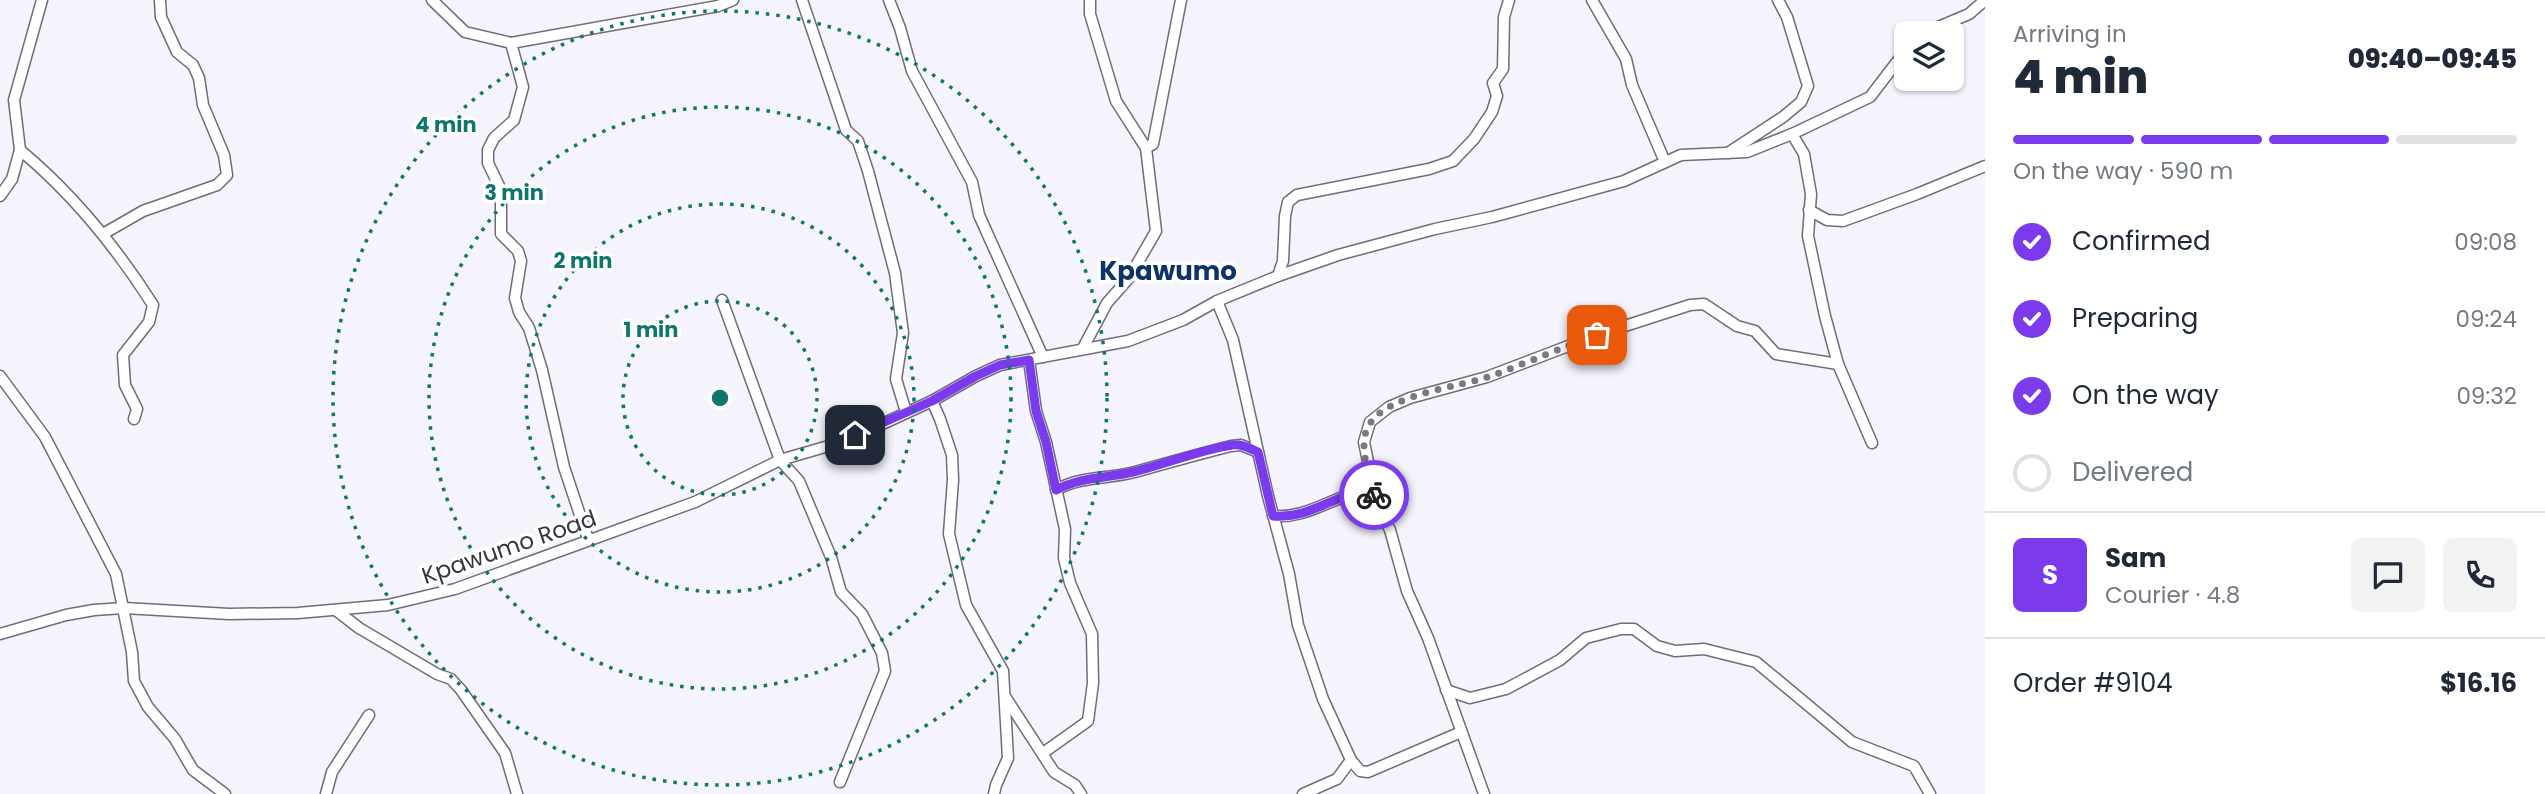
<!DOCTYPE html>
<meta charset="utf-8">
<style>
:root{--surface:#fff;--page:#f2f2f3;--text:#1f2937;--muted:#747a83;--line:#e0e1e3;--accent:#7c3aed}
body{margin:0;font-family:Poppins,sans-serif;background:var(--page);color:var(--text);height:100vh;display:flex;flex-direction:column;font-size:26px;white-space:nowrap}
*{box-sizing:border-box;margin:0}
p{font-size:23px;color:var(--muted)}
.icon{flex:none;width:38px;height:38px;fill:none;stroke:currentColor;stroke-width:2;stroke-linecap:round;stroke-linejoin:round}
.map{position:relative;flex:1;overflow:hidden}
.side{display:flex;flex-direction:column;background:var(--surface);width:560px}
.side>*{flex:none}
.buttons{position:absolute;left:1894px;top:21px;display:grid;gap:14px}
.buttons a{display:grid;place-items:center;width:70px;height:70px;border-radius:10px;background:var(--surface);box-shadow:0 2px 5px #0004;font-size:35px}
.pin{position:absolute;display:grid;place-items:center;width:60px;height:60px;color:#fff;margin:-30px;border-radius:14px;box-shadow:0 4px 10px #0006}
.courier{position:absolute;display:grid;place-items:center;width:70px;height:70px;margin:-35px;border:5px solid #7c3aed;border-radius:50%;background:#fff;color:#222;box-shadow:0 2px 9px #0007}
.head em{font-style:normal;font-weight:800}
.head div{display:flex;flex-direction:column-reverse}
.head{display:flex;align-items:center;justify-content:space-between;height:119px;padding:0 28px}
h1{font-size:46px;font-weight:800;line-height:52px}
.bar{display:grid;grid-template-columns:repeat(4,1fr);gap:10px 7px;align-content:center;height:84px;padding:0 28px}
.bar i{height:9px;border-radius:5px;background:var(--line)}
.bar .on{background:var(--accent)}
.bar p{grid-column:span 4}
.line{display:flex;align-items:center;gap:18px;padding:0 28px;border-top:2px solid var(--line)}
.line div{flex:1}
.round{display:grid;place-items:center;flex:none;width:74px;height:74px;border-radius:10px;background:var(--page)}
ol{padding:0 28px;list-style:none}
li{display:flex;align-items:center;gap:21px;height:77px}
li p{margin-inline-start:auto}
li .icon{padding:7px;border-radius:50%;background:var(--accent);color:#fff;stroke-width:4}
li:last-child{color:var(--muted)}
li i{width:38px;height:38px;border:4px solid var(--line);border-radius:50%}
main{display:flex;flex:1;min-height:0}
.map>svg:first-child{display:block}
</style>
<main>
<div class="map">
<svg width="1985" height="794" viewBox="0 0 1985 794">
<rect width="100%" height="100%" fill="#f5f3fc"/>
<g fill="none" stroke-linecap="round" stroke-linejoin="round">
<defs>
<g id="minor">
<polyline points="432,0 465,32 511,43 718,6 733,0"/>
<polyline points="802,0 846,130 858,141 868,171 895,273 903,333 896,379 906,412"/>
<polyline points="889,0 900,28 912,71 972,182 979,215 1043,357"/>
<polyline points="1090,0 1090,14 1116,101 1146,148"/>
<polyline points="1592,0 1626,59 1632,85 1665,162"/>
<polyline points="1924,33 1969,14 1985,0"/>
<polyline points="511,43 523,87 514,120 494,138 488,150 488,163 501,190 501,234 518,251 521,261 515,298 519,312 529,328 542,370 564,467 588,539"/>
<polyline points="1792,134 1804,154 1811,194 1808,236 1825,316 1838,364 1872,443"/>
<path d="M20 150C73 194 116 247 153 305L149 322 123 355 125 385 137 409 134 419"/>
<polyline points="1728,153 1783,117 1801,102 1808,86 1787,17 1778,0"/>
<polyline points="0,196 12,179 20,150 14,100 42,0"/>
<polyline points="1809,210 1827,220 1843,221 1917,194 1985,166"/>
<polyline points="103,234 143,211 217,185 227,175 224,155 203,105 199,78 193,65 177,52 161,17 160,0"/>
<polyline points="1278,276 1283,261 1285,216 1288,202 1297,195 1429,169 1453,161 1474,139 1492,112 1497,96 1493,83 1503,69 1504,17 1509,0"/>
<polyline points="722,300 780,460 799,481 831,557 841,592 862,614 882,653 885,671 840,782"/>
<polyline points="1217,301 1233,340 1268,496 1289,574 1298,625 1323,699 1351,760 1360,771 1368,772 1461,732"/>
<polyline points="1083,348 1107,303 1129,278 1156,231 1146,148 1153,144 1181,0"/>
<polyline points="1029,360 1036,411 1046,442 1065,529 1064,558 1070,583 1092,634 1093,683 1088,721 1043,753"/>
<polyline points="0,376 45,437 116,574 132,652 134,681 148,707 175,739 193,770 225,794"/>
<polyline points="932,401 940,419 952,455 953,480 949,534 966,605 1003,671 1008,758 996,785 994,794"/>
<path d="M1056 490C1081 476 1108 479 1135 472 1167 463 1199 454 1231 446L1241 445 1258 452"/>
<polyline points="1376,501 1364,442 1370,422 1389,407 1410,398 1487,377 1597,335 1690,305 1704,304 1737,326 1755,331 1776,354 1838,364"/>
<path d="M1273 516C1308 519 1332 496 1365 491L1376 501 1390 530 1407 591 1428 638 1484 794"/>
<polyline points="337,611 359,628 437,674 451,679 461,690 505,753 517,794"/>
<polyline points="0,634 66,615 94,610 124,608 229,614 298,613 388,605 455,589 695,502 780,460 832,445 878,426 932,401 976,376 1000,365 1128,341 1183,320 1217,301 1278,276 1338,255 1435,229 1492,217 1624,181 1681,155 1747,152 1792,134 1870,97 1906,50"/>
<polyline points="1446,690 1470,698 1506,689 1560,660 1586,638 1621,629 1634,629 1657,646 1675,651 1704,649 1756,662 1852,742 1914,766 1930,794"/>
<polyline points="1006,698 1054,772 1075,785 1081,794"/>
<polyline points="326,794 332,772 369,715"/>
<polyline points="1303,794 1337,779 1351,760"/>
</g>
</defs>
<use href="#minor" stroke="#706b7e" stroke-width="13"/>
<use href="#minor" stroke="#fff" stroke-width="10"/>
</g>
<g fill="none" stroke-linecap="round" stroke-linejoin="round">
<path stroke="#7a7880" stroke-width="7" stroke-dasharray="0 12.6" d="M1374 495C1369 474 1356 441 1371 422 1391 394 1459 387 1491 376 1526 363 1561 348 1597 335"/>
<path stroke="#7c3aed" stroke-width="9" d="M855 435 932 401 976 376 1000 365 1029 360 1036 411 1046 442 1056 490C1080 477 1107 478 1133 472 1166 464 1199 450 1232 445 1242 444 1249 448 1258 452L1273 516C1310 519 1331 496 1365 491L1376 501 1374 495"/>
</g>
<g fill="none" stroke="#0f766e" stroke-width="3.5" stroke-dasharray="3.5 7">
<circle cx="720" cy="398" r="97"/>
<circle cx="720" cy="398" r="194"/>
<circle cx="720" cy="398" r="291"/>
<circle cx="720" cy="398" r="387"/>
</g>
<g text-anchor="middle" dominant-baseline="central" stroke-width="7" stroke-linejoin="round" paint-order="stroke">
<g font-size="23" fill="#37353d" stroke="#fff">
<text transform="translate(509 547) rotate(-19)">Kpawumo Road</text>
</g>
<g font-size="26" font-weight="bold" fill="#0f3367" stroke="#fff">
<text x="1168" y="271">Kpawumo</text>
</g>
</g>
<circle cx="720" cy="398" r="10" fill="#0f766e" stroke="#fff" stroke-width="3.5"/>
<g font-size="21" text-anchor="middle" font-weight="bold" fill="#0f766e" stroke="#fff" stroke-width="7" stroke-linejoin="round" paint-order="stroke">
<text x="446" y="132">4 min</text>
<text x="514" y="200">3 min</text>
<text x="583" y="268">2 min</text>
<text x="651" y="337">1 min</text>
</g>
</svg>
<div class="buttons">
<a><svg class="icon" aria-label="layers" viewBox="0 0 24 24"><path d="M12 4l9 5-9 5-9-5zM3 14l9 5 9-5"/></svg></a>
</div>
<div class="pin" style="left:1597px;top:335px;background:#ea580c"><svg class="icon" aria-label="bag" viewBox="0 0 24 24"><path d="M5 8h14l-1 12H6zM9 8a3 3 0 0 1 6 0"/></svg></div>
<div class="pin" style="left:855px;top:435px;background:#1f2937"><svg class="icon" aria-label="home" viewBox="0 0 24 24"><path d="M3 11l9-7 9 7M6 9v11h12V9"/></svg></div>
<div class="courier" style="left:1374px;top:495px"><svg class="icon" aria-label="bike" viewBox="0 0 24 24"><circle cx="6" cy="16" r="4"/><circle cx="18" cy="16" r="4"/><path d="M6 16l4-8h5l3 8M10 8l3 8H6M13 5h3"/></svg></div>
</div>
<section class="side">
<div class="head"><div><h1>4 min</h1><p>Arriving in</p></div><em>09:40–09:45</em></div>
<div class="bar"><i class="on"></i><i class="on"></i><i class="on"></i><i></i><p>On the way · 590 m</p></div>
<ol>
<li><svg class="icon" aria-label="check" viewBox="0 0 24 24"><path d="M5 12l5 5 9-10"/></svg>Confirmed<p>09:08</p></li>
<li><svg class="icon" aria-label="check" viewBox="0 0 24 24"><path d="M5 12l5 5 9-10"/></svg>Preparing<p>09:24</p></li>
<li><svg class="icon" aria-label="check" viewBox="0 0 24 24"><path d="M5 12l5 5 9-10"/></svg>On the way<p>09:32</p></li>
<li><i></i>Delivered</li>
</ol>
<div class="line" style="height:126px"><b class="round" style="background:var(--accent);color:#fff">S</b><div><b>Sam</b><p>Courier · 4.8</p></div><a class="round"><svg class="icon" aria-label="chat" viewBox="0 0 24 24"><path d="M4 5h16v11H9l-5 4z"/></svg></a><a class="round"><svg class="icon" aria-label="phone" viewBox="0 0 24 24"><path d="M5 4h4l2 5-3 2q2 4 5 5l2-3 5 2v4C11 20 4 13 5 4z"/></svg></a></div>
<div class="line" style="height:91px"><div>Order #9104</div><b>$16.16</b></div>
</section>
</main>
